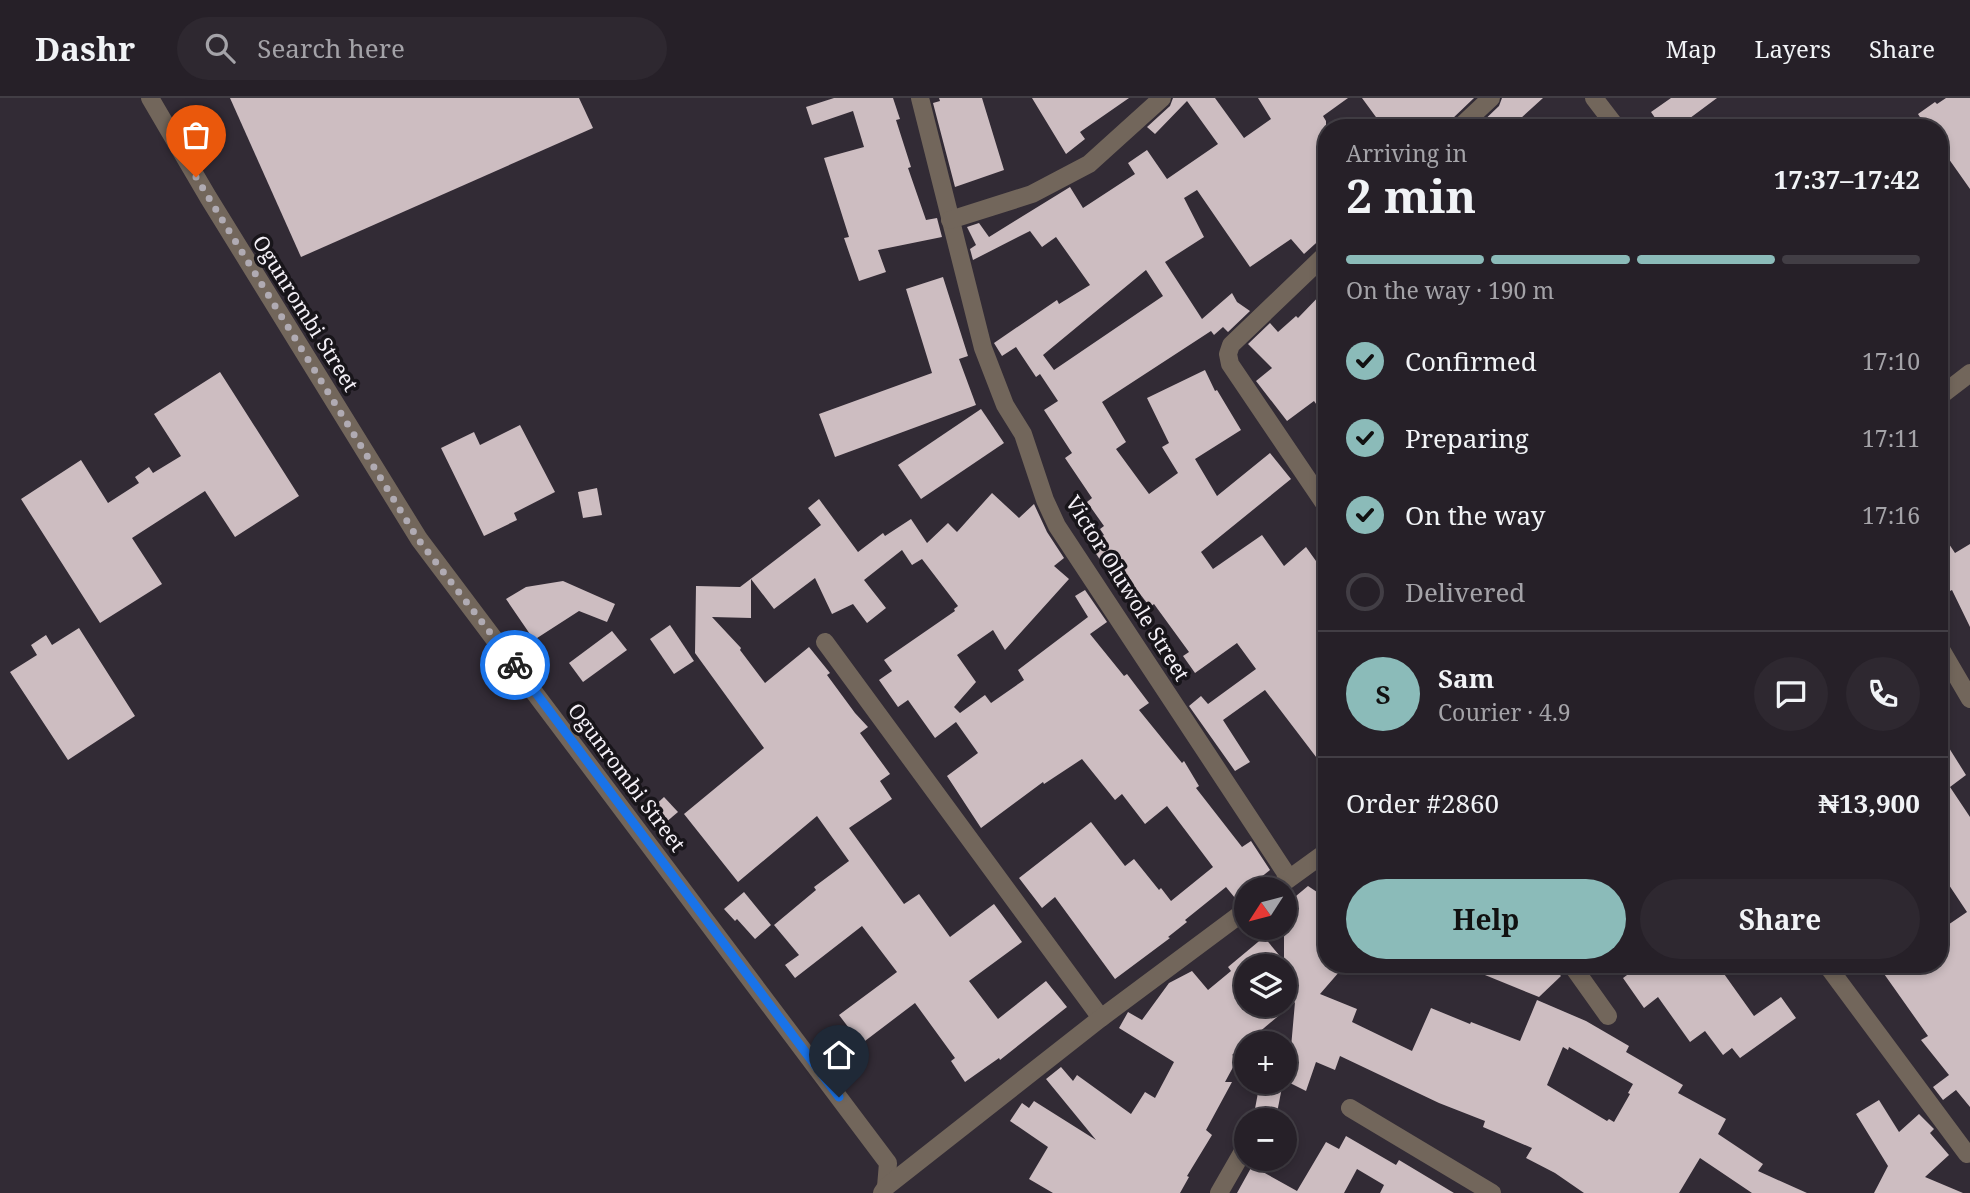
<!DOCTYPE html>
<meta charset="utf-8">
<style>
:root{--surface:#262028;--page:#2e2830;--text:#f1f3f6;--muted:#a4a3a8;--line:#423e45;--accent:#8bbbb9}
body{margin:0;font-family:"Noto Serif",serif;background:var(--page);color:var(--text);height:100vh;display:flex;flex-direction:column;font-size:26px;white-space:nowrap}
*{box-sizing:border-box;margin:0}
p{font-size:23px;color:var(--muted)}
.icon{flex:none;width:38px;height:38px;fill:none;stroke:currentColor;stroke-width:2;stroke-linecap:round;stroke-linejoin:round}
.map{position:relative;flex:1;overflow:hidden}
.details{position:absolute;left:1318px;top:21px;width:630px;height:854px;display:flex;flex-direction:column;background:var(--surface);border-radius:28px;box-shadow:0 4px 10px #0003,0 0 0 2px var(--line)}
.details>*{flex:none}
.needle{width:46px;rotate:234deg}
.tools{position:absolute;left:1234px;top:779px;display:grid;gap:14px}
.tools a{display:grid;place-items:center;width:63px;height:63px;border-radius:50%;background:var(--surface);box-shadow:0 4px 10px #0003,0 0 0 2px var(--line);font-size:35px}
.pin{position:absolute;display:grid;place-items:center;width:60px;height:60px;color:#fff;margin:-72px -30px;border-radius:50% 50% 50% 0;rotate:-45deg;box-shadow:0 0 7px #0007}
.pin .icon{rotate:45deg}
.courier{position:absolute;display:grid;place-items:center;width:70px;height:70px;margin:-35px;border:5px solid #1a73e8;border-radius:50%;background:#fff;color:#222;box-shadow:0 2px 9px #0007}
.summary em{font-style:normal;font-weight:700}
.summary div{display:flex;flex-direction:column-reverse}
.summary{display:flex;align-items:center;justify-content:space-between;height:119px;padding:0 28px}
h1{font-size:46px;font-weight:700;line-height:52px}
.bar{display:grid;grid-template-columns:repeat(4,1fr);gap:10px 7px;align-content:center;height:84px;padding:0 28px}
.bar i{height:9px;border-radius:5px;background:var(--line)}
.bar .selected{background:var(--accent)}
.bar p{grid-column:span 4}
.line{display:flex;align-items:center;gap:18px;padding:0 28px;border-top:2px solid var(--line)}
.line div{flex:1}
.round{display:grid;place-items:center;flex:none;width:74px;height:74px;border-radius:37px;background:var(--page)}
ol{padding:0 28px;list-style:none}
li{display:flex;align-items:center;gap:21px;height:77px}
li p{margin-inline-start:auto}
li .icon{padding:7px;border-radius:50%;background:var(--accent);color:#111;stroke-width:4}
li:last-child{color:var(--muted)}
li i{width:38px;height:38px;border:4px solid var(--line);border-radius:50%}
.primary-button{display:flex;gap:14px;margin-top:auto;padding:14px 28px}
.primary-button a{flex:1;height:80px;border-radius:42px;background:var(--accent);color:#111;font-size:28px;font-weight:700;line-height:80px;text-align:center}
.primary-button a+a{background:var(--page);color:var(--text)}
header{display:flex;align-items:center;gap:42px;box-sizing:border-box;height:98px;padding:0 35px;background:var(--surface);border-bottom:2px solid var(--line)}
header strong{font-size:33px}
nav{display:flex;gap:38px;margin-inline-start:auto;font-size:24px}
.search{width:490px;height:63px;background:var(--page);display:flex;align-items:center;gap:18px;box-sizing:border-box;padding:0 24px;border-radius:38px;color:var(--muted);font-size:26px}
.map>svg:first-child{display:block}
</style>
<header>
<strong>Dashr</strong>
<div class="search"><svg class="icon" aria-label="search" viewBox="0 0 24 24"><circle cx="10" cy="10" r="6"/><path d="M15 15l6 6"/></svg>Search here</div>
<nav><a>Map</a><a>Layers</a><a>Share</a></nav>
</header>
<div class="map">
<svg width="1970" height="1095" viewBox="0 0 1970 1095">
<rect width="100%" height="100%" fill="#322b35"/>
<g fill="#cdbdc1" fill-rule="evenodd">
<polygon points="230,0 579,0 593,30 301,159"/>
<polygon points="834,0 893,0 900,21 896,22 911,69 908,70 926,122 937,120 942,139 878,152 886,174 859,183 844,140 849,139 824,60 864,49 853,13 812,27 806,9"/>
<polygon points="939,0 982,0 1004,72 955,89 933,5 940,3"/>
<polygon points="1032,0 1129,0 1080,34 1085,41 1066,56"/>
<path d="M1173 0H1215L1244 40 1271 21 1258 0H1348L1323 18 1326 23V136L1304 156 1291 141 1250 169 1197 92 1184 100 1204 139 1165 164 1202 221 1232 195 1237 204 1250 213 1228 234 1223 229 1214 237 1211 233 1102 304 1126 344 1116 351 1149 396 1178 375 1162 349 1169 345 1147 300 1205 272 1215 293 1217 292 1241 332 1195 361 1217 398 1270 355 1291 381 1201 454 1213 471 1262 437 1284 468 1306 449 1316 463 1326 456V525L1318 531 1326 542V672L1265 592 1223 622 1250 664 1235 673 1189 608 1201 598 1208 606 1256 571 1237 545 1195 575 1183 558 1189 554 1154 506 1150 509 1124 475 1114 482 1090 447 1104 437 1100 431 1104 428 1087 404 1092 400 1065 360 1072 355 1044 312 1058 303 1040 276 1036 279 1016 249 1002 258 994 245 1057 202 1059 206 1090 187 1056 139 1042 149 1030 133 973 162 970 151 976 147 967 129 979 125 989 139 1070 89 1083 110 1135 76 1128 65 1147 52 1167 81 1218 46 1187 3 1155 36 1147 29 1170 8ZM1146 172 1163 198 1054 272 1043 257Z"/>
<polygon points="1362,0 1474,0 1451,22 1448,30 1384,30"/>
<polygon points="1502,0 1543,0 1510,30 1476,30 1499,8"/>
<polygon points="1671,0 1717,0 1682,26 1678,21 1662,30 1651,14"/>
<polygon points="1946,0 1970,0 1970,91 1939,47 1939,30 1927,30 1918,16 1935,4 1937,6"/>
<polygon points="943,179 968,258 959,261 976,307 835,359 819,316 932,275 906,191"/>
<polygon points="1326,191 1326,320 1314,303 1287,323 1256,283 1272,270 1248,246 1270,225 1278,234 1296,218 1298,220"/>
<polygon points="220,274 299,398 235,439 205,393 132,440 162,486 100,525 21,401 81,362 108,405 139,385 135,379 149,369 153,375 181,358 154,316"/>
<polygon points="981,311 1004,345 921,401 898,367"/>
<polygon points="520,327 555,394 514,415 517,422 484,438 441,350 474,334 480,347"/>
<polygon points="597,390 602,417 583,420 578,394"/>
<polygon points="992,395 1019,420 1034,406 1047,434 1064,460 1054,468 1069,481 1005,552 993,532 957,557 976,584 954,609 960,615 985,597 991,605 1024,582 1018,572 1088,519 1075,498 1085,492 1107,524 1090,536 1124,578 1127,576 1149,605 1139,612 1182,665 1184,663 1199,688 1196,690 1242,749 1251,743 1270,772 1235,800 1226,789 1185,822 1187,824 1168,839 1170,840 1115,881 1055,799 1042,810 1019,780 1091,724 1125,768 1134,761 1159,792 1161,790 1171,803 1213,769 1167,708 1145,726 1122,696 1115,702 1082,661 1044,686 1043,684 981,730 947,678 978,655 956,624 935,640 908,602 898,609 879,582 892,573 884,562 955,513 954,511 958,508 922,461 912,467 902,452 864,482 886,510 867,525 853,506 832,516 815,480 774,511 751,481 751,520 712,519 741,550 740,552 765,585 809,549 830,575 827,577 855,615 868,629 860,635 890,676 880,683 892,701 849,730 904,806 919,796 950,839 994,806 1022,844 969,883 998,921 1046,883 1067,909 1000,962 999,960 965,984 951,963 955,960 915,905 861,946 839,917 897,874 862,828 795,880 785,867 799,857 774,827 816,792 814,789 849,763 817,718 738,784 684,716 764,650 695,555 696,488 740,489 821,427 808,410 819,401 858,454 883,435 885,438 911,421 927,445 948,425 957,434"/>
<polygon points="1939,431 1955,455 1970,446 1970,529 1952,492 1950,493 1939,471"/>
<polygon points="563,483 615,506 607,524 579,513 534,542 506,501 526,489"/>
<polygon points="670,527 694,563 674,576 650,541"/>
<polygon points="79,530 135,618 68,662 10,574 37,557 31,547 46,537 52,547"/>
<polygon points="612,533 627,552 583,584 569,565"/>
<polygon points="1939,634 1966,677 1950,689 1970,719 1970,1009 1956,992 1943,1002 1933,989 1949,977 1921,942 1928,938 1882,873 1893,866 1939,866 1939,833 1967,814 1939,772"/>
<polygon points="664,699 678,714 665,725 652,710"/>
<path d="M1308 788 1326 800V866H1346L1320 896 1357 911 1352 924 1412 953 1431 910 1470 926 1471 924 1520 943 1537 902 1586 923 1629 948 1626 954 1683 987 1678 995 1726 1021 1718 1036 1763 1066 1758 1073 1807 1095H1752L1700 1060 1679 1095H1584L1555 1075 1526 1060 1532 1050 1483 1029 1485 1023 1439 1005 1340 958 1335 972 1316 964 1306 993 1284 982V960L1290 961 1295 904 1232 957 1238 960 1225 984H1232L1206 1032 1212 1037 1187 1078 1189 1079 1180 1095H1053L1029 1081 1048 1049 1010 1023 1022 1005 1029 1010 1034 1003 1096 1042 1046 981 1061 969 1073 983 1077 977 1131 1016 1145 994 1155 1000 1174 964 1119 930 1128 914 1142 922 1169 885 1192 873 1208 892 1231 873 1228 869 1264 839 1284 863V808ZM1246 868H1284V906H1246V899L1237 888 1241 885 1246 891ZM1563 949 1568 952 1569 949 1633 986 1628 995 1630 996 1614 1024 1609 1021 1607 1023 1547 987Z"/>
<polygon points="744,794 771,827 755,841 737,821 735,823 724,811"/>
<polygon points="1458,866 1550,866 1561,878 1539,899"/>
<polygon points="1642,866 1717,866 1754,918 1781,899 1796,920 1740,960 1732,950 1723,957 1705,933 1690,944 1658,899 1644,910 1623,880"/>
<polygon points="1260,984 1283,984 1276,1020 1254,1016"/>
<polygon points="1879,1002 1899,1034 1919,1016 1934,1031 1930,1035 1949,1057 1925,1079 1963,1095 1874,1095 1888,1068 1856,1016"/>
<polygon points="1346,1038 1396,1067 1399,1062 1454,1095 1380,1095 1384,1087 1357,1071 1344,1095 1237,1095 1252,1068 1297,1093 1326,1044 1339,1051"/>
</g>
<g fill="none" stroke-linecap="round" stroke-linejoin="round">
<g stroke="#72665b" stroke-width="18">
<polyline points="150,0 208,99 419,441 888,1065 886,1089 882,1095"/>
<polyline points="920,0 983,250 1005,307 1023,336 1045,402 1057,428 1289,780"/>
<polyline points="1594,0 1617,30"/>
<polyline points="1459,30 1491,0"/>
<polyline points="950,122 1032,96 1089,66 1162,0"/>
<polyline points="1326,156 1231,247 1228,256 1230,266 1326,408"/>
<polyline points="1939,299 1970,275"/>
<polyline points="825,544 1101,920"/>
<polyline points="1939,548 1970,601"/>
<polyline points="1275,791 1326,754"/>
<polyline points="1571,866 1608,918"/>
<polyline points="1826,866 1967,1056"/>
<polyline points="1350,1010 1492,1095"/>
<polyline points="886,1089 1101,920 1246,812"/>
<polyline points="1219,1095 1246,1048"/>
</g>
</g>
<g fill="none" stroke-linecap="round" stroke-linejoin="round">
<polyline stroke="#b0abb3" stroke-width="7" stroke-dasharray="0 12.6" points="196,79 418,441 515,567"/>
<polyline stroke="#1a73e8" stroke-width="9" points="515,567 839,999"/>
</g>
<g text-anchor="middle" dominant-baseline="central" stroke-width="7" stroke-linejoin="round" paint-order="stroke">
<g font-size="21" fill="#f4f0f7" stroke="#18151a">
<text transform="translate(306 215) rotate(58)">Ogunrombi Street</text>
<text transform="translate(1128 490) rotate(58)">Victor Oluwole Street</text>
<text transform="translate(627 679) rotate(53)">Ogunrombi Street</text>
</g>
</g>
</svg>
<div class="tools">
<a><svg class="needle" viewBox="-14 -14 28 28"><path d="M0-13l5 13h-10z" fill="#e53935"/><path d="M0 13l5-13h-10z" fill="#a4a3a8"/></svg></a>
<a><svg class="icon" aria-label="layers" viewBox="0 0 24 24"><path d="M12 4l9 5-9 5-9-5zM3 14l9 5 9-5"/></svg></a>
<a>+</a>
<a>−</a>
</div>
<div class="pin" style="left:196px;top:79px;background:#ea580c"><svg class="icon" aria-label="bag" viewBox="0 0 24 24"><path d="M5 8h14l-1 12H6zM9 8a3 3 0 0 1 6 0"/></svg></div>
<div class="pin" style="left:839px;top:999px;background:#1f2937"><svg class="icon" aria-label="home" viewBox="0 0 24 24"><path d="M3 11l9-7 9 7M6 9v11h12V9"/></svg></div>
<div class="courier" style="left:515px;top:567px"><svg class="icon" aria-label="bike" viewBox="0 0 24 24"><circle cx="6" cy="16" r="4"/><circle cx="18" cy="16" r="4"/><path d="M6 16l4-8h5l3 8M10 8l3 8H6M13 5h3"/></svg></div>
<section class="details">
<div class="summary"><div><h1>2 min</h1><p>Arriving in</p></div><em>17:37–17:42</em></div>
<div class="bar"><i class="selected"></i><i class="selected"></i><i class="selected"></i><i></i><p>On the way · 190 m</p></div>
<ol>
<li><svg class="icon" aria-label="check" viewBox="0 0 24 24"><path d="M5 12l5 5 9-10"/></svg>Confirmed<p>17:10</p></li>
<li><svg class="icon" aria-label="check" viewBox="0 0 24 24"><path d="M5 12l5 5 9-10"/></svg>Preparing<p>17:11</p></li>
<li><svg class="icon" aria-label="check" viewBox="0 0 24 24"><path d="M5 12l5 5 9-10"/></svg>On the way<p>17:16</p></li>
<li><i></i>Delivered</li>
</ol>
<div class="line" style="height:126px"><b class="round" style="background:var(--accent);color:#111">S</b><div><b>Sam</b><p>Courier · 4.9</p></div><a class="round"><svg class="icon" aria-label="chat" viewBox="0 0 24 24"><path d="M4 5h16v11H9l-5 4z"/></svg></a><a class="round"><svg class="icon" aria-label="phone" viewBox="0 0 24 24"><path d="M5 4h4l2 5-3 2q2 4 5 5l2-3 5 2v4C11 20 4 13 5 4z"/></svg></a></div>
<div class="line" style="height:91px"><div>Order #2860</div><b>₦13,900</b></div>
<div class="primary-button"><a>Help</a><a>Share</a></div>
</section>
</div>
